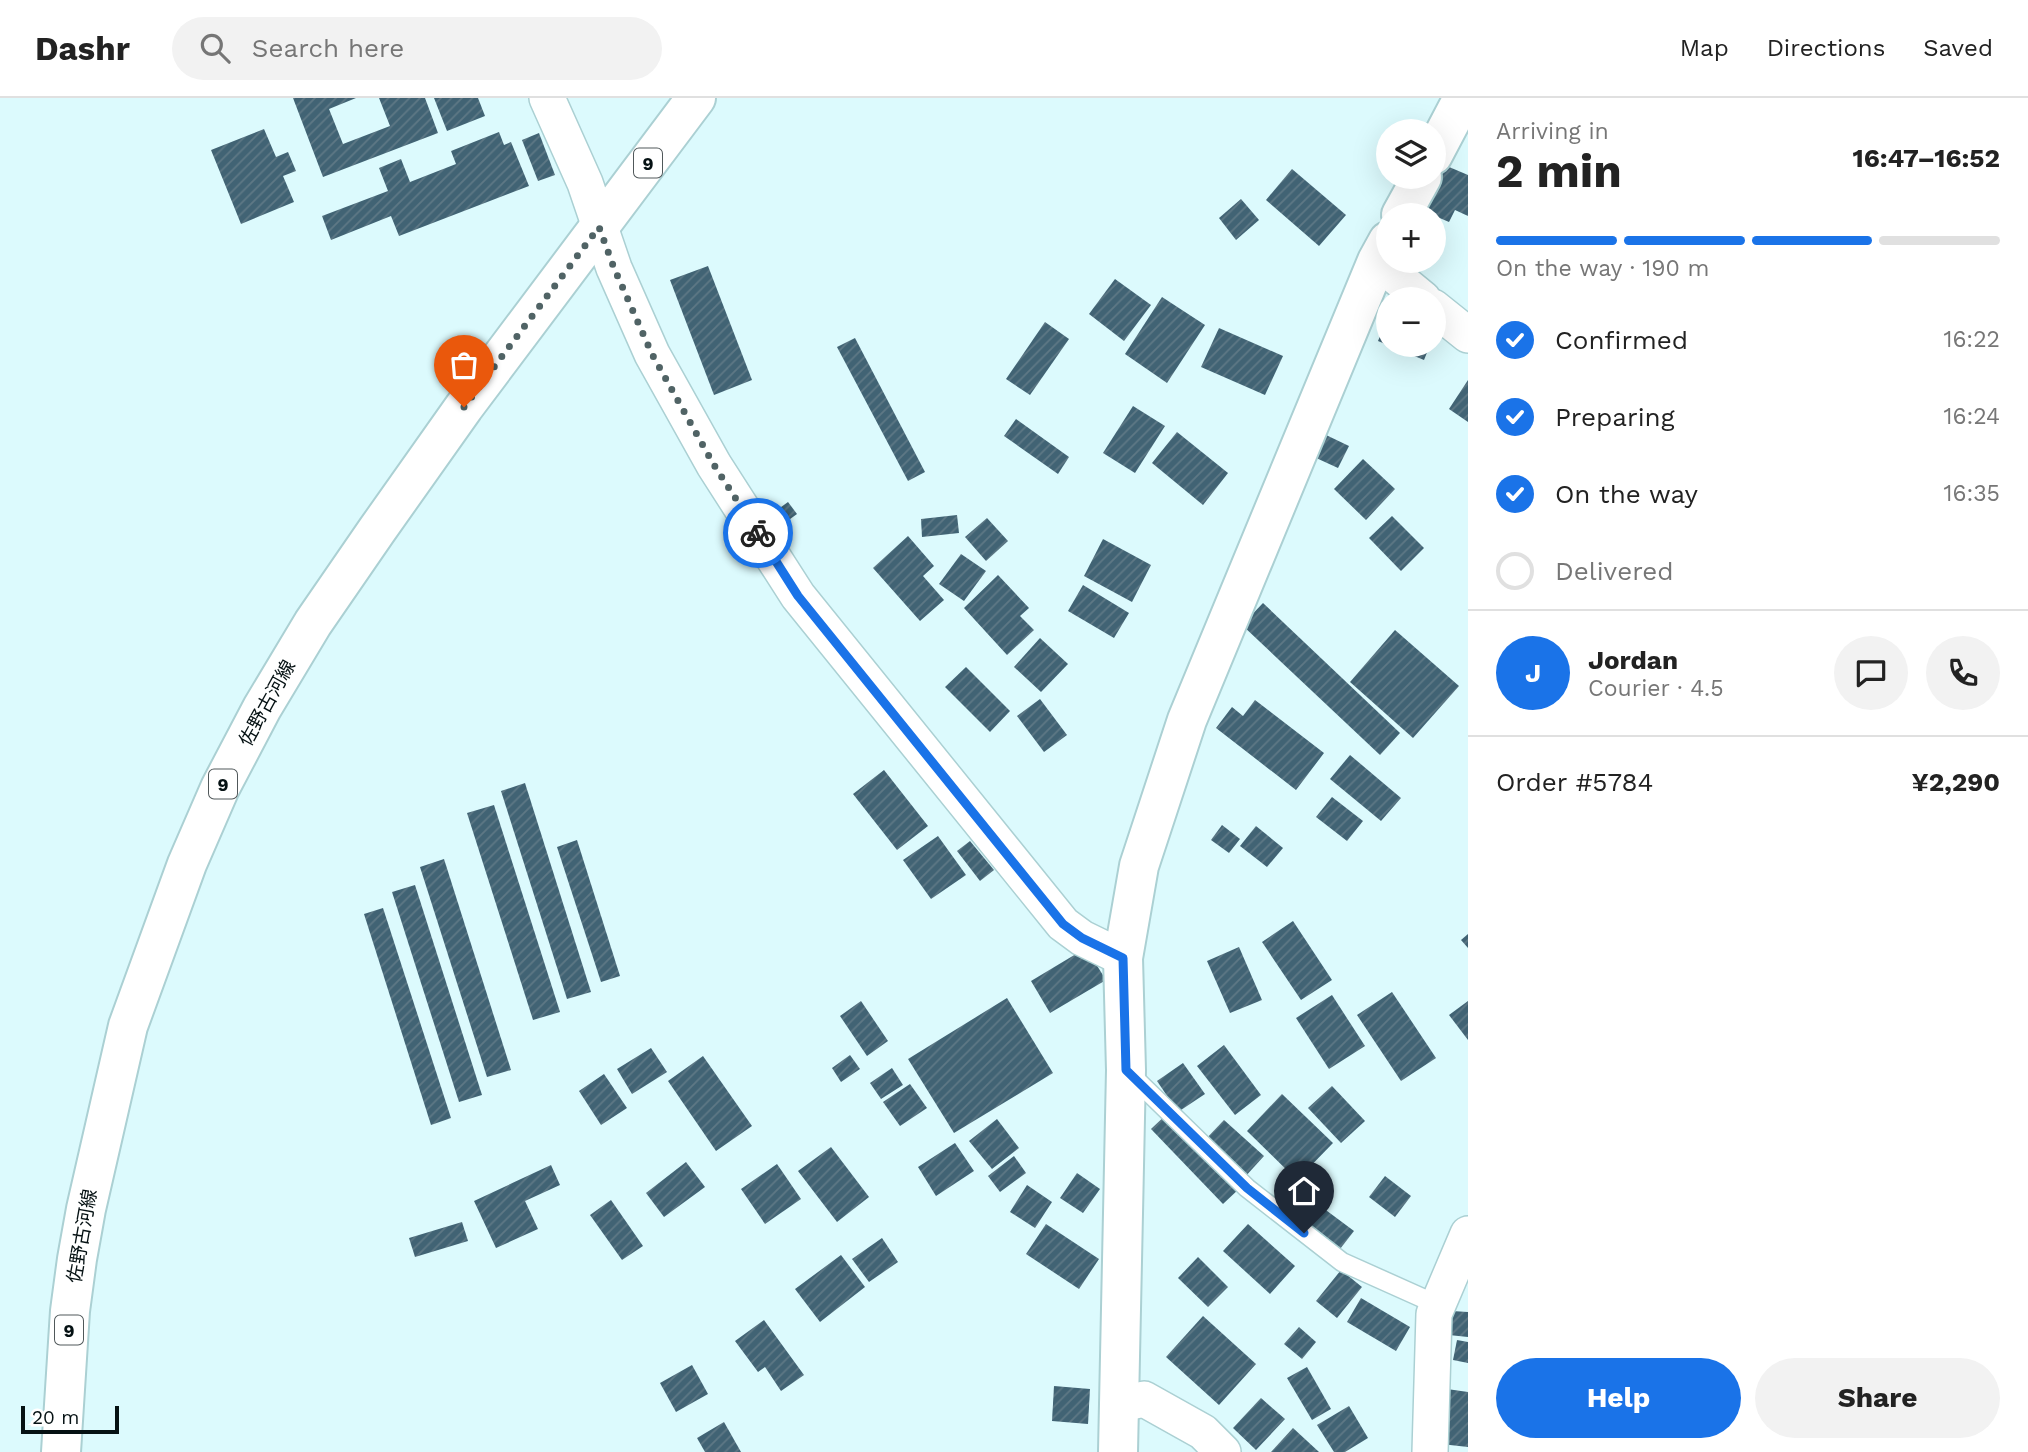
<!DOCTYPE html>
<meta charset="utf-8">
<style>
:root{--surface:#fff;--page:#f2f2f2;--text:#222;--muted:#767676;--line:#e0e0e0;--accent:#1a73e8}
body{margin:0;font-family:"Work Sans","Noto Sans JP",sans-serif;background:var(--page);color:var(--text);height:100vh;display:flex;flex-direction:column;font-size:26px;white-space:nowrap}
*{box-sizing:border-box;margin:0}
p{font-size:23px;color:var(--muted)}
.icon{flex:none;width:38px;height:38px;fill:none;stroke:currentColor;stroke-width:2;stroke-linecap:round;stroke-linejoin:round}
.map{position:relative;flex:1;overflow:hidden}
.panel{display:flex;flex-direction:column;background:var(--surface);width:560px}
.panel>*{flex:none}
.buttons{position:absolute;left:1376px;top:21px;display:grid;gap:14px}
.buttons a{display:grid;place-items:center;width:70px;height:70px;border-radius:50%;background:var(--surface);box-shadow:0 7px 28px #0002;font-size:35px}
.scale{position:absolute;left:21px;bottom:18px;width:98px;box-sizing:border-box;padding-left:7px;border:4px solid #051113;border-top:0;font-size:19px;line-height:24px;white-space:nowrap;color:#051113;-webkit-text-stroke:5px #fff;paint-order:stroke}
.pin{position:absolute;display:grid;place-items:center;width:60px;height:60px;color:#fff;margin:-72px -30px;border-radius:50% 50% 50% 0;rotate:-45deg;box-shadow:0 0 7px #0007}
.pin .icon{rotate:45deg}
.courier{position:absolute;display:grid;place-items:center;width:70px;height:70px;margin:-35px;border:5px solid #1a73e8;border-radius:50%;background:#fff;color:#222;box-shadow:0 2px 9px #0007}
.head em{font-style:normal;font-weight:700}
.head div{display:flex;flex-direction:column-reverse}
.head{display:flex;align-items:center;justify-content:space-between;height:119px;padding:0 28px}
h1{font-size:46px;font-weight:700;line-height:52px}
.bar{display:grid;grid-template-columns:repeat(4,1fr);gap:10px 7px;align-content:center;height:84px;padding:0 28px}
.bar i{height:9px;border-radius:5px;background:var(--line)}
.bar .on{background:var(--accent)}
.bar p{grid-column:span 4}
.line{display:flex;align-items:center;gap:18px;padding:0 28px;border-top:2px solid var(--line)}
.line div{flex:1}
.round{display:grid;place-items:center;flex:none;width:74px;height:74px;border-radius:37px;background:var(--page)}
ol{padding:0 28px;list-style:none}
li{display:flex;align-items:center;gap:21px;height:77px}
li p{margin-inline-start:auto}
li .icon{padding:7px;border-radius:50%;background:var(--accent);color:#fff;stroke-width:4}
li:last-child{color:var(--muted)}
li i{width:38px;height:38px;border:4px solid var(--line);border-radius:50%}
.primary-button{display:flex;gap:14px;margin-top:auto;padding:14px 28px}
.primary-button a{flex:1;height:80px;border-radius:42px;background:var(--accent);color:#fff;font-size:28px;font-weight:700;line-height:80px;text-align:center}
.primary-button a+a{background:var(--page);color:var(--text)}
header{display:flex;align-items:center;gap:42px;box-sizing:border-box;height:98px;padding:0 35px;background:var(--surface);border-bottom:2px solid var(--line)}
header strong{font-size:33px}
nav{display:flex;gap:38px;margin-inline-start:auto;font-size:24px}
.search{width:490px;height:63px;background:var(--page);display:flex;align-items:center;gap:18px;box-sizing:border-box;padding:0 24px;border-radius:38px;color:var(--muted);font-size:26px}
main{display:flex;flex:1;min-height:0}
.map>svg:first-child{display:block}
</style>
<header>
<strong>Dashr</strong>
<div class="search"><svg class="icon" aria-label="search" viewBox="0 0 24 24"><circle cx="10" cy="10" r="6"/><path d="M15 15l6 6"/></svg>Search here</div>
<nav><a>Map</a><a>Directions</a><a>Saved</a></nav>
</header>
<main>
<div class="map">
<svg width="1468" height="1354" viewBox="0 0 1468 1354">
<defs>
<pattern id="building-hatch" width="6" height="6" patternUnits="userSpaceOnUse" patternTransform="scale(1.75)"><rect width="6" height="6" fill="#416374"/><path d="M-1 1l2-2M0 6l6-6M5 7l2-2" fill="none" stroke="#5e7885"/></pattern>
</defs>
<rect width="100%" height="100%" fill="#dcfafd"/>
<g fill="url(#building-hatch)">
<polygon points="293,0 356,0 329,11 343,46 390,28 379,0 425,0 438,35 323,79"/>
<polygon points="434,0 478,0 485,18 447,33"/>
<polygon points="264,31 276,59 288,54 296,73 283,78 294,104 241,126 211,52"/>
<polygon points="499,34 504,47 511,44 529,88 399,138 391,118 331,142 322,118 388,93 379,70 401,61 410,84 456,66 451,53"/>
<polygon points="539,35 555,77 538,83 522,42"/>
<polygon points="1442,66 1468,77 1468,118 1455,112 1449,124 1421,112"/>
<polygon points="1292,71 1346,117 1319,148 1266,102"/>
<polygon points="1241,101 1259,122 1236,142 1219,120"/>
<polygon points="708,168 752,282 714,297 670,182"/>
<polygon points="1115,181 1151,207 1124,243 1089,216"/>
<polygon points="1162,199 1205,227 1167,285 1125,256"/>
<polygon points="1388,219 1388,247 1430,247 1424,262 1378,243"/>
<polygon points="1045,224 1069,241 1030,297 1006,281"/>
<polygon points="1219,230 1283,258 1265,297 1201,269"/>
<polygon points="855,240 925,374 908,383 837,249"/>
<polygon points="1468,282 1468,324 1449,311"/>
<polygon points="1133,308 1165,328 1135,375 1103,355"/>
<polygon points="1016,321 1069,359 1058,376 1004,338"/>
<polygon points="1177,334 1228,375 1203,407 1152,365"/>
<polygon points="1324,336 1349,348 1338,370 1314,359"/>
<polygon points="1363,361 1395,391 1366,422 1334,391"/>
<polygon points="788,404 797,416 775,432 766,420"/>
<polygon points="957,417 959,435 922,439 921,421"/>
<polygon points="1392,418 1424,450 1401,473 1369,440"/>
<polygon points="987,420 1008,443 986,463 965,439"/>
<polygon points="908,438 934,468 923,478 944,502 920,523 873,470"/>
<polygon points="1103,441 1151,467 1132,504 1084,478"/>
<polygon points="961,456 986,473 964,503 939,486"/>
<polygon points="998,477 1029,510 1020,518 1034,532 1007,557 964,510"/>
<polygon points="1083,487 1129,515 1114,540 1068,513"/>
<polygon points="1263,505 1400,635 1380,657 1242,527"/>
<polygon points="1395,532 1459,588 1413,640 1350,584"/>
<polygon points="1040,540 1068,566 1041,594 1014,569"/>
<polygon points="966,569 1010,613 990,634 945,589"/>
<polygon points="1040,601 1067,637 1044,654 1017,618"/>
<polygon points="1255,602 1324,655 1296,692 1216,630 1232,609 1243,618"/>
<polygon points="1350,657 1401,700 1381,723 1330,681"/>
<polygon points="884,672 928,728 897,752 853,696"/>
<polygon points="525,685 591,894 567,901 501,693"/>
<polygon points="1332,699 1363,723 1347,743 1316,719"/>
<polygon points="494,707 560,914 533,922 467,715"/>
<polygon points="1222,727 1240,741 1229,755 1211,742"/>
<polygon points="1256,728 1283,750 1267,769 1240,748"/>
<polygon points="938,738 966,777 931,801 903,762"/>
<polygon points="577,742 620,878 601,884 557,749"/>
<polygon points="970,743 994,772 980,783 957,753"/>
<polygon points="444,761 511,972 487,979 420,769"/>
<polygon points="415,787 482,997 459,1004 392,794"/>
<polygon points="383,810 451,1020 431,1027 364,816"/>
<polygon points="1293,823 1332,882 1301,902 1262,844"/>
<polygon points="1468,836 1468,850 1461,842"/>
<polygon points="1239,849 1262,902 1230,915 1207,863"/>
<polygon points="1086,850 1106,882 1050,915 1031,883"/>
<polygon points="1392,894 1436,960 1401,983 1357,917"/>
<polygon points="1332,897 1365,948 1329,971 1296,920"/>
<polygon points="1007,900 1053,975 954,1035 908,961"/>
<polygon points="861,903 888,943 867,958 840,918"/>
<polygon points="1468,903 1468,942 1449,917"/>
<polygon points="1224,947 1261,997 1235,1017 1197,968"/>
<polygon points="651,950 667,974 632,996 617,971"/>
<polygon points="850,957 860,971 841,984 832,970"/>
<polygon points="703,958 752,1028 716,1053 668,983"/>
<polygon points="1183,965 1205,996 1178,1014 1157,983"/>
<polygon points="892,970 903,987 881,1001 870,985"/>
<polygon points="604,976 627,1010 601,1027 579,993"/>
<polygon points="910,986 927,1010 900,1028 883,1004"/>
<polygon points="1332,988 1365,1023 1341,1045 1308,1010"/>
<polygon points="1282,996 1333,1045 1297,1082 1247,1033"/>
<polygon points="1168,1015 1240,1090 1223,1106 1151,1031"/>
<polygon points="997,1021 1019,1050 992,1071 969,1043"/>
<polygon points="1224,1022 1264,1058 1244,1080 1204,1043"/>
<polygon points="955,1045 974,1073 936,1098 918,1069"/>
<polygon points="831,1049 869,1099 837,1124 798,1073"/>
<polygon points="1014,1058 1026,1075 1000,1094 988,1078"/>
<polygon points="686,1064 705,1089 664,1119 646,1095"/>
<polygon points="777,1066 801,1101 765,1126 741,1091"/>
<polygon points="551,1067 560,1087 525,1103 538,1131 496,1150 474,1103"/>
<polygon points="1077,1075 1100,1091 1083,1115 1060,1100"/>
<polygon points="1385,1078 1411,1098 1395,1119 1369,1099"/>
<polygon points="1027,1087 1052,1104 1035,1130 1010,1114"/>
<polygon points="1311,1101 1354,1133 1340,1151 1297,1119"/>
<polygon points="611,1102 643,1148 622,1162 590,1117"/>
<polygon points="462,1124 468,1143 415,1159 409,1140"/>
<polygon points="1046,1126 1099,1161 1079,1191 1026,1156"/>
<polygon points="1248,1126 1295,1168 1270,1196 1223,1153"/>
<polygon points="882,1140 898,1164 869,1184 852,1161"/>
<polygon points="841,1157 865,1189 820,1224 795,1191"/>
<polygon points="1198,1159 1228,1189 1208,1209 1178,1180"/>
<polygon points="1341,1172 1362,1189 1337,1220 1316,1203"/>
<polygon points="1361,1200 1410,1229 1396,1253 1347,1224"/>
<polygon points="1452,1213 1468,1214 1468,1239 1449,1237"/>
<polygon points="1203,1218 1256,1266 1219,1307 1166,1259"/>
<polygon points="764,1222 804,1277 781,1293 765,1269 758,1274 735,1243"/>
<polygon points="1299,1229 1316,1244 1302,1261 1284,1246"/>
<polygon points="1457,1242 1468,1244 1468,1265 1453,1262"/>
<polygon points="692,1267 708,1296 676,1314 660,1285"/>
<polygon points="1307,1269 1331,1311 1312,1322 1287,1280"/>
<polygon points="1054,1288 1090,1291 1088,1326 1052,1323"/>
<polygon points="1447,1291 1468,1294 1468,1349 1441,1346"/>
<polygon points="1261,1300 1285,1321 1256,1352 1233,1330"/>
<polygon points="1349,1308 1368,1340 1345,1354 1334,1354 1317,1327"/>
<polygon points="724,1324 741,1354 705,1354 697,1340"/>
<polygon points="1293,1330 1319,1354 1271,1354"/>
</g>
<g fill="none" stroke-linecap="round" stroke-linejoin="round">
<defs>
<polyline id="lane" points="1128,974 1247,1090 1342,1164 1438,1207"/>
<g id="street">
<polyline points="547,0 585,85 614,170 652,256 714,367 798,498 1063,826 1082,840 1123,860"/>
<polyline points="1377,163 1423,201"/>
<polyline points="1433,209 1468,237"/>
<polyline points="1118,1307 1144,1301 1203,1334 1223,1354"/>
<polyline points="1430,1354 1434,1216 1468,1136"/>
</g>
<g id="secondary">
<polyline points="1433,57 1463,0"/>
<polyline points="1401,117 1422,79"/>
<polyline points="1118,1354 1126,972 1123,860 1139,768 1187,622 1377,163 1388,143"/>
</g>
<polyline id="primary" points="61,1354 70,1213 77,1161 86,1111 128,928 187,766 220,690 262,610 313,525 377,432 464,309 696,0"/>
</defs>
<use href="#lane" stroke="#abd0d3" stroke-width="21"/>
<use href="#street" stroke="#abd0d3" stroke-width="38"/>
<use href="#secondary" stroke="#abd0d3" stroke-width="42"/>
<use href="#primary" stroke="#abd0d3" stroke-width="42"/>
<use href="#lane" stroke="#fff" stroke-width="18"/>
<use href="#street" stroke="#fff" stroke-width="35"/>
<use href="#secondary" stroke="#fff" stroke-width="38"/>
<use href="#primary" stroke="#fff" stroke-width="38"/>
</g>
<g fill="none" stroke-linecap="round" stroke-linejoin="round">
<polyline stroke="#506365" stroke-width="7" stroke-dasharray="0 12.6" points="464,309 599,129 614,170 652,256 714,367 758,435"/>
<polyline stroke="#1a73e8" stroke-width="9" points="758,435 798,498 1063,826 1082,840 1123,860 1126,972 1247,1090 1304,1135"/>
</g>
<g text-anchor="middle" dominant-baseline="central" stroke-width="7" stroke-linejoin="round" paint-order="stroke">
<g fill="#fff" stroke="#50585a" stroke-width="2">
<rect x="634" y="50.5" width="28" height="29" rx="5"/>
<rect x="209" y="671.5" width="28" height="29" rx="5"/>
<rect x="55" y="1217.5" width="28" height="29" rx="5"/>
</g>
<g font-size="18" font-weight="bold" fill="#051113">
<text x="648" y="65">9</text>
<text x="223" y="686">9</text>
<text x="69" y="1232">9</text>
</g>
<g font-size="19" fill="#051113" stroke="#fff">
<text transform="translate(267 605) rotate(-61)">佐野古河線</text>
<text transform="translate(82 1138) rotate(-80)">佐野古河線</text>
</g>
</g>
</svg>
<div class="buttons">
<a><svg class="icon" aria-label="layers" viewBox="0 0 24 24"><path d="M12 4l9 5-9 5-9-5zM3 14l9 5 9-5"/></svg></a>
<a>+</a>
<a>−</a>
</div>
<div class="scale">20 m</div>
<div class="pin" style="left:464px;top:309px;background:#ea580c"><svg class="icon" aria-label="bag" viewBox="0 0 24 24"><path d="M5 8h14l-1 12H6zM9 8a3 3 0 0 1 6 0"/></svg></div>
<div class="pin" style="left:1304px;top:1135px;background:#1f2937"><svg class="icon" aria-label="home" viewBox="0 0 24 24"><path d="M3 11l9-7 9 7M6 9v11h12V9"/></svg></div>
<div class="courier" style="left:758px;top:435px"><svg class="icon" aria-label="bike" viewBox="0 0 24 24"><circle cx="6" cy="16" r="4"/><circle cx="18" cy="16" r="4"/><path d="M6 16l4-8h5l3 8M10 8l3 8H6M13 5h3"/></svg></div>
</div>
<section class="panel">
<div class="head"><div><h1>2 min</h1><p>Arriving in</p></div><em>16:47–16:52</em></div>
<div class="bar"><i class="on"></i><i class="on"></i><i class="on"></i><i></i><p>On the way · 190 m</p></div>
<ol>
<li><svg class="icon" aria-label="check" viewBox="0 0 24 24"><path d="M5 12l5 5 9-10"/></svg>Confirmed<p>16:22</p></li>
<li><svg class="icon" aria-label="check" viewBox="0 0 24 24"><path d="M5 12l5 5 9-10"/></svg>Preparing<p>16:24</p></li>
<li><svg class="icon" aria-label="check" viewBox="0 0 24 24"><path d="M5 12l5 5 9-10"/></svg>On the way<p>16:35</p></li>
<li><i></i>Delivered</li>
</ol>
<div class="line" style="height:126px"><b class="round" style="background:var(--accent);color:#fff">J</b><div><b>Jordan</b><p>Courier · 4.5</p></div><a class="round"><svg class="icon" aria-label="chat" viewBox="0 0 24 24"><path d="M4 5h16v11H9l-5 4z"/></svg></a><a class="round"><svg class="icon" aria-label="phone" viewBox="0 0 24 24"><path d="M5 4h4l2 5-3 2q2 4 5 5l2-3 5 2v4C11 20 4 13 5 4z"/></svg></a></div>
<div class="line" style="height:91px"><div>Order #5784</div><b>¥2,290</b></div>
<div class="primary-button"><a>Help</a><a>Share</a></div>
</section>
</main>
